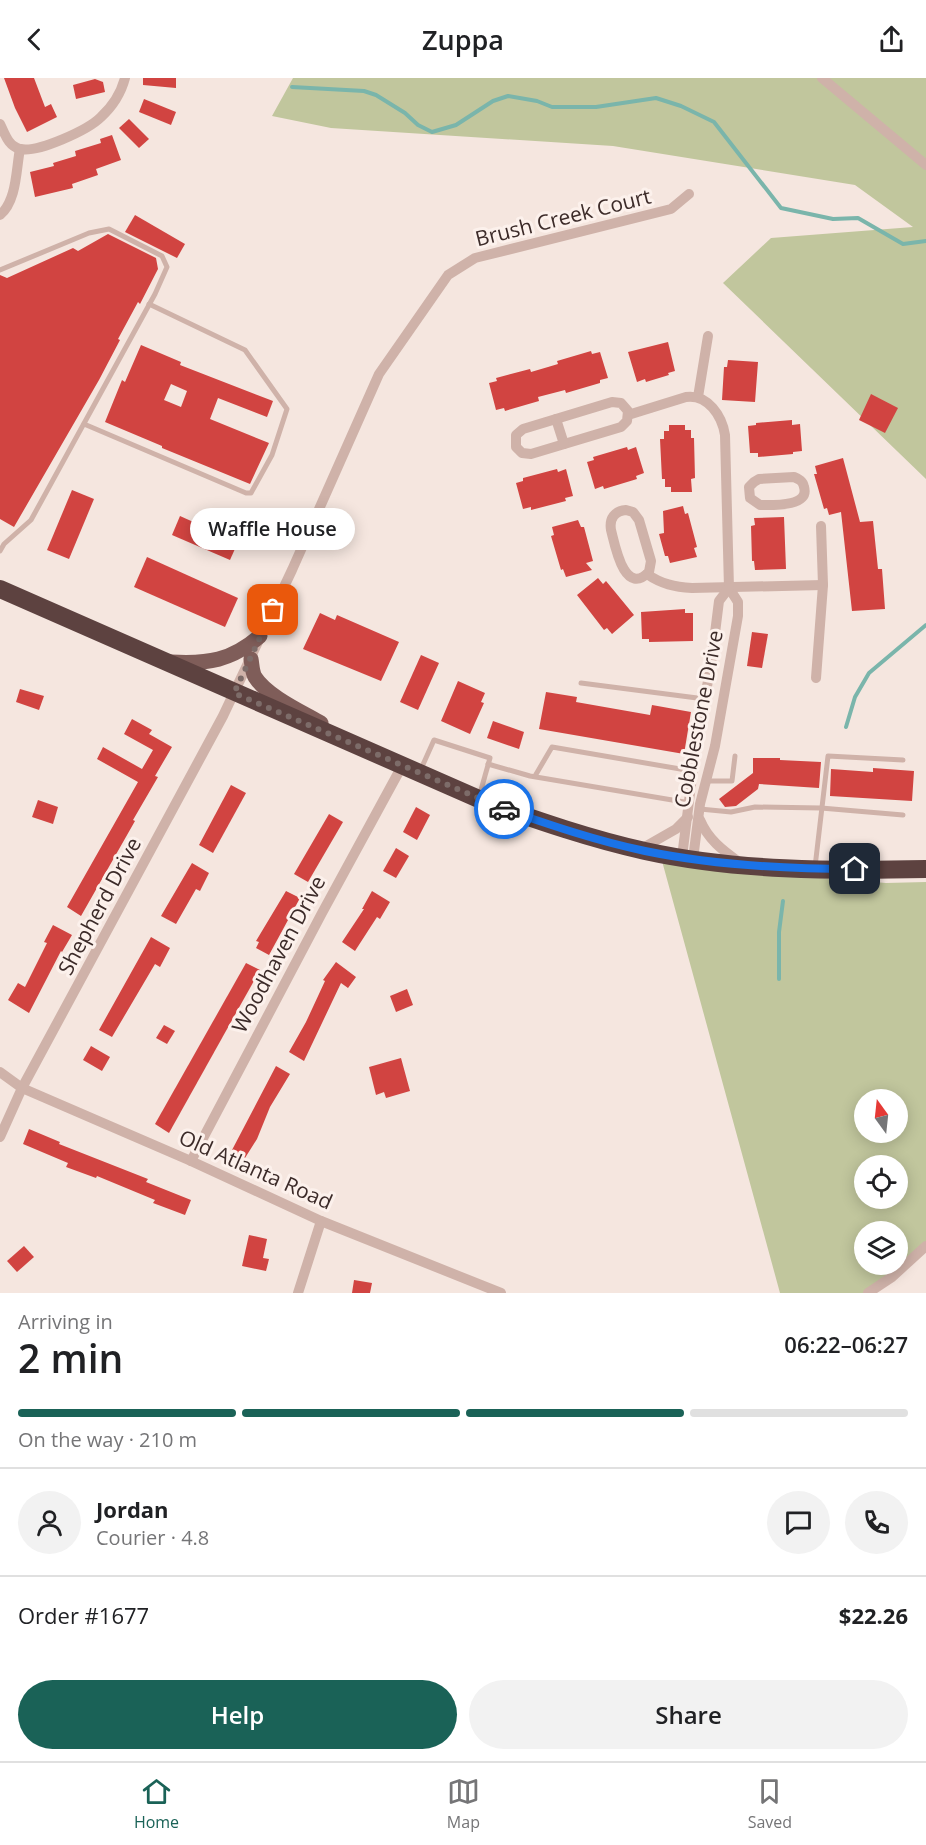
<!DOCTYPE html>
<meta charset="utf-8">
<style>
:root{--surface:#fff;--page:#f2f2f2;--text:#202124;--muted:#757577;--line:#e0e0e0;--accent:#1a6257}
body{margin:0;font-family:"Open Sans",sans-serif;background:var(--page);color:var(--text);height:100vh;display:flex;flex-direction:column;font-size:22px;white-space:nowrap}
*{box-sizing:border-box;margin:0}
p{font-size:20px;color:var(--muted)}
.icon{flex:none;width:33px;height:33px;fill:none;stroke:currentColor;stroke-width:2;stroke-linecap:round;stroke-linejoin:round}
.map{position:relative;height:1215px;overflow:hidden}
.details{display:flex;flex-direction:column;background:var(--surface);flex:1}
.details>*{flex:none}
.needle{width:39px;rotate:345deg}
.controls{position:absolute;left:854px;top:1011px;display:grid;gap:12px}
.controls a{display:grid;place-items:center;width:54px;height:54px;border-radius:50%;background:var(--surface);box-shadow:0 3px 15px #0003;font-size:30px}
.pin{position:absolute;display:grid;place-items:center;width:51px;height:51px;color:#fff;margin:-26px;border-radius:12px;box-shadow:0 3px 9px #0006}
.courier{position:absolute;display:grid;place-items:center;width:60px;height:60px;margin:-30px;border:4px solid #1a73e8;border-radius:50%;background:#fff;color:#222;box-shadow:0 2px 8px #0007}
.bubble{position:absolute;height:42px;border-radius:21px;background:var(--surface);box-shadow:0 3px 15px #0003;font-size:20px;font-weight:600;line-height:42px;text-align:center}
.headline em{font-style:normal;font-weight:600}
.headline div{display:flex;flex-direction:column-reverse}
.headline{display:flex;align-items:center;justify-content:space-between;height:102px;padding:0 18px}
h1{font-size:39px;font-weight:600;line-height:45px}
.bar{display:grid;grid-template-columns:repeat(4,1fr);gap:9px 6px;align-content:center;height:72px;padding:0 18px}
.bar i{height:8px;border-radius:4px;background:var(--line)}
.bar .selected{background:var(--accent)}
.bar p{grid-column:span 4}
.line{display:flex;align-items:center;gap:15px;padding:0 18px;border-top:2px solid var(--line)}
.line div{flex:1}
.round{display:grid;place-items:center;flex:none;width:63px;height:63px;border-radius:32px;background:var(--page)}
.button{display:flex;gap:12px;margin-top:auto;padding:12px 18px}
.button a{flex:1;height:69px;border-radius:36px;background:var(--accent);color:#fff;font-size:24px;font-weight:600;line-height:69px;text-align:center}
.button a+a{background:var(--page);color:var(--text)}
header{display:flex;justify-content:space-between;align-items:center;height:78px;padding:0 18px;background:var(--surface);font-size:27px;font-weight:600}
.dock{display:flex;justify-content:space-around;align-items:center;height:84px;border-top:2px solid var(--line);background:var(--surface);font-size:16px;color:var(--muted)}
.dock a{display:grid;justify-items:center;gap:3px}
.dock .selected{color:var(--accent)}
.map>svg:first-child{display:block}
</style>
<header><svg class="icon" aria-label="back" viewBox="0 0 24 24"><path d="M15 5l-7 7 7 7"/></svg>Zuppa<svg class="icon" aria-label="share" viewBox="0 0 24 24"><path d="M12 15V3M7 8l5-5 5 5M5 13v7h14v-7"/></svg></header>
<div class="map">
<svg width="926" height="1215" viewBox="0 0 926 1215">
<rect width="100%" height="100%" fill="#f5e6df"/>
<g fill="#c1c69d" fill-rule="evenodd">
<polygon points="293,0 926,0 926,401 723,205 771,160 913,149 855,107 613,68 331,50 272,38"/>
<path d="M662 783 686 789 886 805 926 804V1172L872 1215H780ZM864 1022H897V1054H864ZM864 1088H897V1120H864ZM864 1154H897V1186H864Z"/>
</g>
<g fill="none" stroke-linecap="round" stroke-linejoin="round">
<g stroke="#7ab5ab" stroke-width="4">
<polyline points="292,9 364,13 376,17 405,35 418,47 432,54 456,47 493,23 508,18 537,23 552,29 596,29 656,20 681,28 714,44 781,130 833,141 858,140 903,166 926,163"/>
<polyline points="846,649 855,619 869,595 926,547"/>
<polyline points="779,901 779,854 783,823"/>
</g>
</g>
<g fill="#d14441" fill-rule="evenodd">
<polygon points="4,0 34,0 45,29 51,26 57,39 27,54 15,30"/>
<polygon points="143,0 176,0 176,10 143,7"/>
<polygon points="95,1 103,4 105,14 76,21 73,7"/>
<polygon points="144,21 176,34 171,47 139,34"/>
<polygon points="129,41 149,61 139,70 119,50"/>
<polygon points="112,57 121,82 96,91 98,97 72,106 73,110 35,119 30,94 54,88 53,85 76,78 75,73 101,65 100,61"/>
<polygon points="135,137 185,166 177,180 125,154"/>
<polygon points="108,156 156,180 158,191 140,226 138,224 118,261 120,262 99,302 14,449 0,441 0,197 7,200 73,170 78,173"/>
<polygon points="668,264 675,293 668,295 669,297 646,304 645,301 637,304 628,274"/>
<path d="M141 267 181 284 180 287 273 323 267 339 218 320 210 341 269 365 250 406 162 370V368L105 344 122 302 125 304ZM171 306 187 313 181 329 164 322Z"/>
<polygon points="591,273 592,276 600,274 608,300 600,302 600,305 566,315 565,312 538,319 539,323 505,333 504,330 496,332 489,305 497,303 496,300 530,291 531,294 548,289 558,286 557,283"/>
<polygon points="728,282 758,284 755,324 722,322 724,289 727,289"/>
<polygon points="871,316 898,330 885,355 859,342"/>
<polygon points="792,342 792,347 800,346 802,373 793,374 793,376 758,379 758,375 750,375 748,348 756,347 756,345"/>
<polygon points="669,347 685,347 685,352 691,352 691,360 694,360 695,400 691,401 692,414 671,414 671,409 665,409 665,401 662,401 660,361 664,361 664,353 669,353"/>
<polygon points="627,369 628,372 636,369 644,395 636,398 637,401 604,411 603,408 595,411 587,384 594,382 593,379"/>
<polygon points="843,380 860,444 873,443 878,491 882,491 885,531 852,533 841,434 829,437 827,430 824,431 814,396 817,396 815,388"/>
<polygon points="557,391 558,394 566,391 573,418 565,420 566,423 531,432 531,429 523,431 516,405 523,403 523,400"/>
<polygon points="72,412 94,421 69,481 47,472"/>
<polygon points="683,428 685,436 688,435 697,469 694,470 697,479 670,485 668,478 665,478 659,456 664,455 663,433"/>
<polygon points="180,438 238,464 230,482 172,457"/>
<polygon points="784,439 786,491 755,492 754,483 752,483 751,448 755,447 754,440"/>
<polygon points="578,442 581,449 584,449 593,483 586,485 592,492 566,499 563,491 561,492 551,458 554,457 552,449"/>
<polygon points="147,479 238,520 225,549 134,509"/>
<polygon points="598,500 603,506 606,503 634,537 612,556 607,550 604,552 577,517"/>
<polygon points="685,531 685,535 693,535 693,563 649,564 649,561 642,561 641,534"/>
<polygon points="320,535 335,542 337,537 399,564 381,603 303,571"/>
<polygon points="752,554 768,556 762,590 747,588"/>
<polygon points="421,577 439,585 418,632 400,624"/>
<polygon points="458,603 485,615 481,624 484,625 470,656 441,643"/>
<polygon points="20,611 44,618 39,632 16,624"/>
<polygon points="546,614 577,619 576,624 650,637 652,627 691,634 684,676 539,651"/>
<polygon points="132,641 152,652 149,656 172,669 155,698 158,699 133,742 135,743 81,838 67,829 138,704 97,681 103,669 142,691 153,672 124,656"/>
<polygon points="493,643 524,654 519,671 487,660"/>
<polygon points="753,680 780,680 780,682 821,684 819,710 759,706 758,711 736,728 725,729 719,721 753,695"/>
<polygon points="873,690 914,693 912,723 830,718 831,691 873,694"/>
<polygon points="231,707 246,715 213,775 199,767"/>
<polygon points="38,722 58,729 53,746 32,739"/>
<polygon points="416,729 430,737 417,762 403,754"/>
<polygon points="329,736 343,744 308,804 294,796"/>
<polygon points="396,770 409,778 396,800 383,793"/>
<polygon points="192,785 209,795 200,813 196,811 176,846 161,838"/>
<polygon points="286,813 300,820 269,877 256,870 259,864 256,863"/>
<polygon points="372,813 390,824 380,841 377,839 355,873 342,864 364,831 362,831"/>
<polygon points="53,847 72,857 62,874 61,873 29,935 8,922 18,905 25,909 47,865 44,864"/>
<polygon points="151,859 170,870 160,889 155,886 112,959 99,952"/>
<polygon points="336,884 356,899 348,910 341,905 304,983 289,974 306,944 325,903 323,902"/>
<polygon points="246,885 260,892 169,1055 155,1046"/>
<polygon points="407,911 413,927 396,934 390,918"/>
<polygon points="164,947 175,953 167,966 156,960"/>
<polygon points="91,968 110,979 102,993 83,982"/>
<polygon points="401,980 410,1013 386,1020 384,1014 376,1017 369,989"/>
<polygon points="276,988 290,996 270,1029 257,1061 245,1080 232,1072"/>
<polygon points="29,1051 60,1064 59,1066 148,1101 146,1104 191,1122 185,1137 153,1125 155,1122 97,1098 96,1100 66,1089 68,1085 23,1066"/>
<polygon points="249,1157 267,1161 263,1180 269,1181 266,1193 242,1188"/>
<polygon points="24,1168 34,1179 17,1194 7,1183"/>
<polygon points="354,1202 372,1205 370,1215 352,1215"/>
</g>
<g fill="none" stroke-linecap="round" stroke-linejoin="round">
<g stroke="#cfb2a9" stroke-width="5">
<polyline points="0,192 89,155 109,151 162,178 167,189 155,216 31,442 4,466 0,473"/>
<polyline points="84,346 246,415 251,415 272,377 287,331 245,272 149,226"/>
<polyline points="581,605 705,621"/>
<polyline points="488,686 530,698 690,725"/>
<polyline points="421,691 434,662 490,680 479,719"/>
<polyline points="535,698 552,669 692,693"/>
<polyline points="706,703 732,703 735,678"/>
<polyline points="700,731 731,734 755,729 821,730 903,737"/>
<polyline points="815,789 828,678 903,682"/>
</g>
<g stroke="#cfb2a9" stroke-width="10">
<polyline points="822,0 926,87"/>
<path d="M0 46C5 56 8 68 20 71 38 75 88 52 101 39 113 28 121 15 125 0"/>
<path d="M0 137C17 123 16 91 20 71"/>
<polyline points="698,319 708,258"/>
<polygon points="612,324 621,325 628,333 627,343 621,349 531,376 522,375 516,369 516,357 523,351"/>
<path d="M628 337 686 319C708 316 722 338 725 357L729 510 738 524V538L715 668 700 726 693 781"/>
<polyline points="556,341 564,366"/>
<path d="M794 399C799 401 803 403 804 409 810 429 772 427 760 427L750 420 749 409 754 404 759 401Z"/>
<path d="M626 432 633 434 639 442 651 483 649 494C624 519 615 467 611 452 609 440 615 433 626 432Z"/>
<path d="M647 496C661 506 675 509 692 510L823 507"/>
<polyline points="816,600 823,507 821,448"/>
<path d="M700 742C708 761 722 772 739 784"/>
<polyline points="641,771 676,751 688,739"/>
<polyline points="682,779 693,691 712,579 719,523 729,510"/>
<polyline points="0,994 22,1010 191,1083 321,1143 501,1215"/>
<polyline points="0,1059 22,1010 223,638 292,492 379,296 448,197 475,180 671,131 689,116"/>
<polyline points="191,1083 322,835 402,688"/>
<polyline points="298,1215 321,1143"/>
<polyline points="868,1215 892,1199 926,1168"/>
</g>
<g stroke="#7f5d59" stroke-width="15">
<path d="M251 581C252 586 252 594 255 599 267 618 302 634 321 645"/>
<path d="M171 584C208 586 231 583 260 558"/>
</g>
<path stroke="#5d4240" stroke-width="18" d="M0 511 488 725C539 743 591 761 645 773 736 793 833 793 926 791"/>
</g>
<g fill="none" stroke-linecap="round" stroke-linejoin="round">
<polyline stroke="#7d6c69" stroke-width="6" stroke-dasharray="0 10.8" points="273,532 234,615 504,731"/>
<path stroke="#1a73e8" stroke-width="8" d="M504 731C550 747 597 763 645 773 713 787 785 791 855 791"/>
</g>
<g text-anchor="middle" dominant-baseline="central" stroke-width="6" stroke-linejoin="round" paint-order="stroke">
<g font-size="21" fill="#3c2b29" stroke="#fcf1ec">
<text transform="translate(563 139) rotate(-14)">Brush Creek Court</text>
<text transform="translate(698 641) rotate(-79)">Cobblestone Drive</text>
<text transform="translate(99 828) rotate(-62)">Shepherd Drive</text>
<text transform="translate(278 876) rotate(-62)">Woodhaven Drive</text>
<text transform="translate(256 1091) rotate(24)">Old Atlanta Road</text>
</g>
</g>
</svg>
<div class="controls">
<a><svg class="needle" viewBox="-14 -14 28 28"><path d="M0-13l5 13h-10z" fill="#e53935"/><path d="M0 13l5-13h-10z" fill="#757577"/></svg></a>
<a><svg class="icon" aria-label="locate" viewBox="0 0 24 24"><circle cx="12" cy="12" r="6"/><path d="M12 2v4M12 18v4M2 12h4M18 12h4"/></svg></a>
<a><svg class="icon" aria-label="layers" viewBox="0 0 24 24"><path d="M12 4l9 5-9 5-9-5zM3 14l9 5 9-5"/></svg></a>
</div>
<div class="pin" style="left:273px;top:532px;background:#ea580c"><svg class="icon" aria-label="bag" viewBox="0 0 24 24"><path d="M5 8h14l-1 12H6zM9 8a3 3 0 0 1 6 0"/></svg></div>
<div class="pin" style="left:855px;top:791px;background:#1f2937"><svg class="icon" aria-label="home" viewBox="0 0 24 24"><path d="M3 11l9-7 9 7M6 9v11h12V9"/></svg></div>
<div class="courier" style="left:504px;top:731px"><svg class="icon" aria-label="car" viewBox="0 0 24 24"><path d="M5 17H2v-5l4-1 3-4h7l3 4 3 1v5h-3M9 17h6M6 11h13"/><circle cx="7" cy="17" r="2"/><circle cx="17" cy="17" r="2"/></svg></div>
<div class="bubble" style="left:190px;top:430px;width:165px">Waffle House</div>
</div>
<section class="details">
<div class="headline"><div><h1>2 min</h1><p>Arriving in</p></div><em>06:22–06:27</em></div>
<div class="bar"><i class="selected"></i><i class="selected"></i><i class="selected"></i><i></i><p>On the way · 210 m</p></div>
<div class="line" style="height:108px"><a class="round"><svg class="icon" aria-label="person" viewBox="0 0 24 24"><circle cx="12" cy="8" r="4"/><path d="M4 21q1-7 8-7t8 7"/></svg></a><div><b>Jordan</b><p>Courier · 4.8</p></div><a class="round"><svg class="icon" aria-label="chat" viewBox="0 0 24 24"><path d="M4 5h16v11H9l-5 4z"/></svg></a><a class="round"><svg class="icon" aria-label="phone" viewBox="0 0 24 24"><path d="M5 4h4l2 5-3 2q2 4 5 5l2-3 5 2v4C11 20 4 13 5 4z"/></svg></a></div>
<div class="line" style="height:78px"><div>Order #1677</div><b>$22.26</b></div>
<div class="button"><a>Help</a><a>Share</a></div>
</section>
<nav class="dock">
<a class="selected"><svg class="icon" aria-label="home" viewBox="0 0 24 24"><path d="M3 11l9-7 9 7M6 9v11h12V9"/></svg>Home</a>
<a><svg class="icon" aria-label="map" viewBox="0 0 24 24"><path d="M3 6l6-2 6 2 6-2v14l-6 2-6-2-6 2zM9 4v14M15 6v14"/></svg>Map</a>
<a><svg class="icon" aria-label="saved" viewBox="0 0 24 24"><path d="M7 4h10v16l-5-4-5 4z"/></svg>Saved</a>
</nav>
